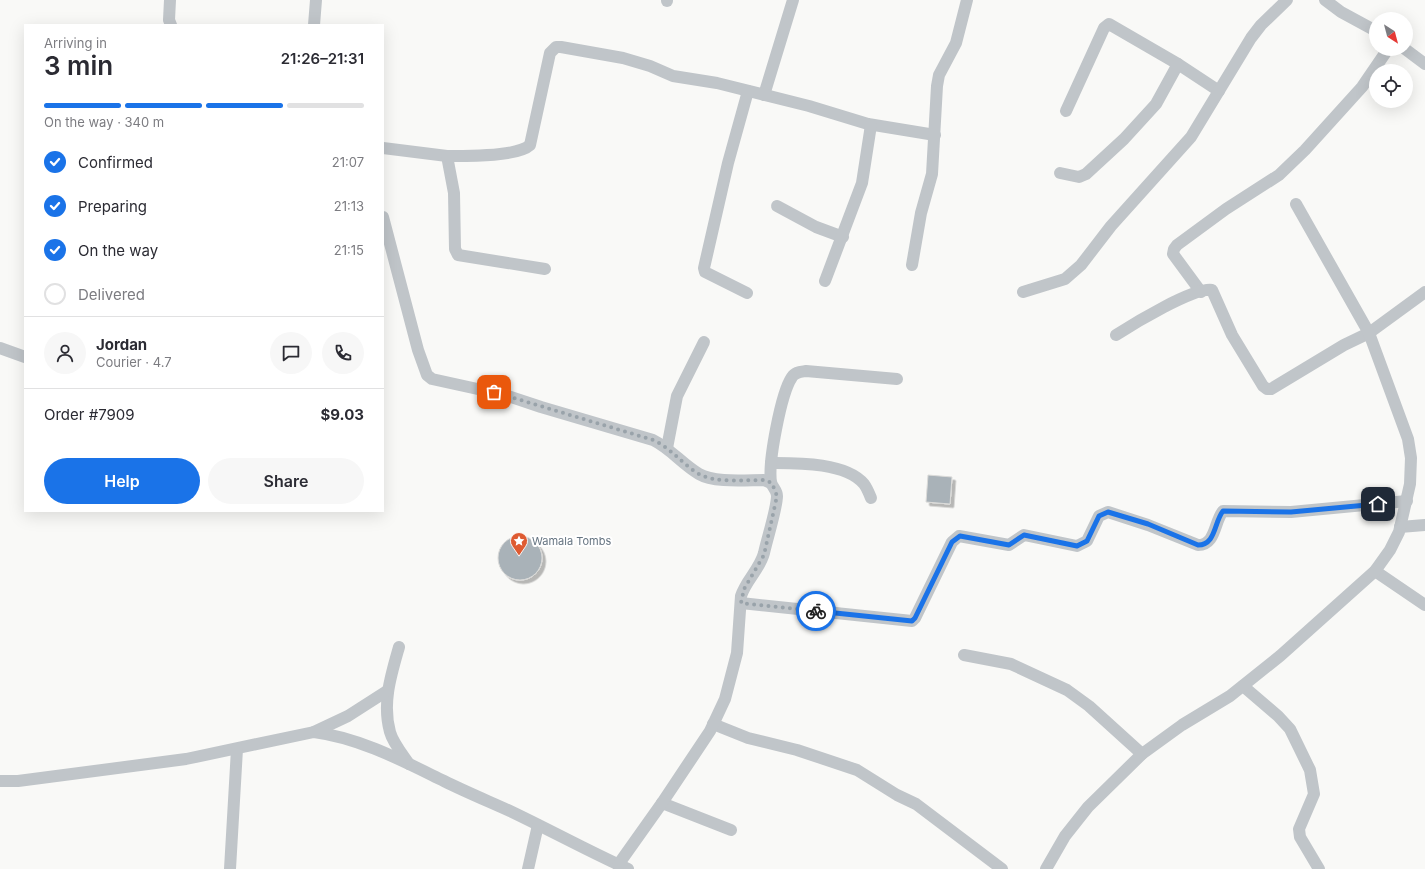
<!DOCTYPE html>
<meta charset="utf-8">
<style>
:root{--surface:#fff;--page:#f7f7f7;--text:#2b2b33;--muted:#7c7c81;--line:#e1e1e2;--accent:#1a73e8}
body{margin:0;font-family:Inter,sans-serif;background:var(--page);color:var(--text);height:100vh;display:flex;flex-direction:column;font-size:15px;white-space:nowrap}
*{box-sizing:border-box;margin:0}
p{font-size:13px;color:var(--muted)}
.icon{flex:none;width:22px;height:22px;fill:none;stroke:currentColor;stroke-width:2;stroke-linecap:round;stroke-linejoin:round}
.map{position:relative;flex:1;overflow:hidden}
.panel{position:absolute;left:24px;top:24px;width:360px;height:488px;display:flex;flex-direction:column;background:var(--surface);border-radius:0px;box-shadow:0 4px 16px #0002}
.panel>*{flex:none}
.needle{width:26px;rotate:144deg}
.tools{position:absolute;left:1369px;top:12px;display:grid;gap:8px}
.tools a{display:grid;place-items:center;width:44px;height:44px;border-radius:50%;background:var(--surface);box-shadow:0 4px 16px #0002;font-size:20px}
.pin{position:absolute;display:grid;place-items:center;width:34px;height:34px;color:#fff;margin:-17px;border-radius:8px;box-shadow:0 2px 6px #0006}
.courier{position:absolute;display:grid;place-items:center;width:40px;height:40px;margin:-20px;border:3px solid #1a73e8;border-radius:50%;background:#fff;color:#222;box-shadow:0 1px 5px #0007}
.head em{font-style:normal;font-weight:600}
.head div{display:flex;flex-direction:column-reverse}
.head{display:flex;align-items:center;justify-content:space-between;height:68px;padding:0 20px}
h1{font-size:26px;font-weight:600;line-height:30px}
.bar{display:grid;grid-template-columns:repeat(4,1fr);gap:6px 4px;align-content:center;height:48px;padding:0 20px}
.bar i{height:5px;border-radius:3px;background:var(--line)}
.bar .current{background:var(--accent)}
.bar p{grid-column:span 4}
.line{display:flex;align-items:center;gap:10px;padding:0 20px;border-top:1px solid var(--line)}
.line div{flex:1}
.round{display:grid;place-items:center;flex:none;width:42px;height:42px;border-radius:21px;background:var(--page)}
ol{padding:0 20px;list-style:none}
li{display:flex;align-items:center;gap:12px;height:44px}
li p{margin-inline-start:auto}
li .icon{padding:4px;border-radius:50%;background:var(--accent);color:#fff;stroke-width:4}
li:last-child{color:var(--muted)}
li i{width:22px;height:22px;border:2px solid var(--line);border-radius:50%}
.cta{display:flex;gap:8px;margin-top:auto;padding:8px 20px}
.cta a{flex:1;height:46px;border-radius:24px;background:var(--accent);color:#fff;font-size:16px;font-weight:600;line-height:46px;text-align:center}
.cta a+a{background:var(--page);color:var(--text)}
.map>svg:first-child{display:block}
</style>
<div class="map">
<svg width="1425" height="869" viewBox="0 0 1425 869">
<defs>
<filter id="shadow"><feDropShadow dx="3.5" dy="3.5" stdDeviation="0" flood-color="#0004"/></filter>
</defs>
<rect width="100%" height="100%" fill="#f9f9f7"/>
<g fill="#a9b2b8" stroke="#dbdbd9" filter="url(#shadow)">
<polygon points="928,475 952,477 950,504 926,502"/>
<circle cx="520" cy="558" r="22"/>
</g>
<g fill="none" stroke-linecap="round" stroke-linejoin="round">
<g stroke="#c0c5c9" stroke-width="12">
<polyline points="170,0 169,20 171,25"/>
<polyline points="1325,0 1341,12 1376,31"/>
<polyline points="667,1 667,0"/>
<polyline points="314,25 316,0"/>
<polyline points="1405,49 1425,64"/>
<polyline points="764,95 793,0"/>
<polyline points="1066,111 1104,28 1109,24 1178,64 1219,91"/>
<polyline points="383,148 447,156 454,193 455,249 458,255 545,269"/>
<path d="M447 156C466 156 517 157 530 145L550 53 556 47H561L623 58 650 66 673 76 717 83 809 106 868 124 935 135"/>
<polyline points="1060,173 1079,177 1086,174 1124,139 1156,104 1178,64"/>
<polyline points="777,206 816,227 843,237"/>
<path d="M383 217 418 350 427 375 432 379 505 395 541 407 653 440C671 449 682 464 699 474 714 483 746 480 764 480L771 483"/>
<polyline points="912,265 921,213 932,174 937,86 939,75 956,43 967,0"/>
<polyline points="825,281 862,183 871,125"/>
<polyline points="1023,292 1065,279 1081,265 1111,226 1191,137 1251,38 1261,25 1287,0"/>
<polyline points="1201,292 1173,254 1174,249 1177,245 1226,209 1279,175 1305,150 1362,87 1388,49"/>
<polyline points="747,293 705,272 704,268 728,163 748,91"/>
<path d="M1116 335C1133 324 1194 287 1212 290L1232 335 1263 386 1267 389H1271L1344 345 1369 333 1425 292"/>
<polyline points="0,348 25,357"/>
<polyline points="667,448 677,396 704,342"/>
<path d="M771 463C796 463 846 462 864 484 867 488 869 493 871 498"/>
<polyline points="1400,527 1425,525"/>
<polyline points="1375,571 1425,605"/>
<path d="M741 603 912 621 915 618 952 542 959 536 1009 545 1024 535 1077 546 1087 541 1099 516 1108 512 1148 525 1198 545C1216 545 1214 522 1223 511L1291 512 1407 501"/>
<path d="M399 647C391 675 382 703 390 732 393 743 403 755 409 764"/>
<polyline points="964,655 1011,664 1067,690 1089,706 1142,754"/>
<polyline points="1243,686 1278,716 1290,729 1310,770 1314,794 1299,829 1300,837 1319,869"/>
<polyline points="713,724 748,738 797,750 857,770 897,795 916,804 1002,869"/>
<polyline points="314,732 348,716 387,691"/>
<path d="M0 781H18L186 759 314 732C360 738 403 761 444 781 466 792 488 801 510 811 550 830 588 851 628 869"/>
<polyline points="662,803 731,830"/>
<path d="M618 865 662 803 710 731 725 699 737 653 741 596C746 580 760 569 764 553 767 539 777 508 777 496 777 490 772 487 771 482 768 462 781 393 792 377 795 372 800 372 806 371L897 379"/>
<polyline points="230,869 237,749"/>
<polyline points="528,869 538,825"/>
<polyline points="1046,869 1065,836 1088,807 1142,754 1182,725 1230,696 1280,656 1375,571 1390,550 1399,532 1410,484 1411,458 1408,439 1369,333 1296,204"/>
</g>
</g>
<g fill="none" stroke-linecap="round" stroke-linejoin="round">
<path stroke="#99a3aa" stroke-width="4" stroke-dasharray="0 7.2" d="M494 392 653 440C671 448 682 464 699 474 714 483 745 480 764 480L772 483 777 496 764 555 744 589 741 603 816 611"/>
<path stroke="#1a73e8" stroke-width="5" d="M816 611 912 621 915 618 952 542 960 536 1009 545 1024 535 1077 546 1087 541 1099 516 1108 512 1148 524 1198 545C1216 545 1214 522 1223 511L1291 512 1378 504"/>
</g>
<defs>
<symbol id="sight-pin" viewBox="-11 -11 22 30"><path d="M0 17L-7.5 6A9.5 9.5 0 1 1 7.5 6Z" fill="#de5b32" stroke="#fff"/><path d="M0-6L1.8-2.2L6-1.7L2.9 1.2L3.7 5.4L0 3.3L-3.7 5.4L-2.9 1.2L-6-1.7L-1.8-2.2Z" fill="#fff"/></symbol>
</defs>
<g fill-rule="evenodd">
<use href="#sight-pin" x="509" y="531" width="20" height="27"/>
</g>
<g text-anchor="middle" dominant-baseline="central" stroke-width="4" stroke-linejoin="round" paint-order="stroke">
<g font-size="11" fill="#657481" stroke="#fff" text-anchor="start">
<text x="532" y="541">Wamala Tombs</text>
</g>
</g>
</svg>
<div class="tools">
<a><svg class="needle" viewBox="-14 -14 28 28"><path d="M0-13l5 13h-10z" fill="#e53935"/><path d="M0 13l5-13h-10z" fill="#7c7c81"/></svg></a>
<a><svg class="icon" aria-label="locate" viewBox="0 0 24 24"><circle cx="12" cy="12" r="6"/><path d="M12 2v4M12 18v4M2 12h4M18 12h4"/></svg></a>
</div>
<div class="pin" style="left:494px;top:392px;background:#ea580c"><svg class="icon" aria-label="bag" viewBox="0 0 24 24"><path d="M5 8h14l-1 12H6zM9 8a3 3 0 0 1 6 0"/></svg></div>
<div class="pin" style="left:1378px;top:504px;background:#1f2937"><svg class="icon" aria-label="home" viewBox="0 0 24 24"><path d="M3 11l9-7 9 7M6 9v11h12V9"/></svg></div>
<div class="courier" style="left:816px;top:611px"><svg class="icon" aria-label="bike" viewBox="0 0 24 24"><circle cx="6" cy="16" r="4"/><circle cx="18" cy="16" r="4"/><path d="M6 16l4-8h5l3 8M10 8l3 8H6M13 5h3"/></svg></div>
<section class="panel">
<div class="head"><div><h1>3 min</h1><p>Arriving in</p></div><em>21:26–21:31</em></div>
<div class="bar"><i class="current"></i><i class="current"></i><i class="current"></i><i></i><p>On the way · 340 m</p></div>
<ol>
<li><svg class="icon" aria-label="check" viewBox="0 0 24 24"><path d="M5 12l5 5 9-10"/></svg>Confirmed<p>21:07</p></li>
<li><svg class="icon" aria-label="check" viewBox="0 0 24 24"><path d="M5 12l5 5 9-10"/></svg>Preparing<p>21:13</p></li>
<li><svg class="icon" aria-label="check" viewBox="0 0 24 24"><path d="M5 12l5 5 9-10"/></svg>On the way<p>21:15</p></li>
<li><i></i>Delivered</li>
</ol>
<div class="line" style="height:72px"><a class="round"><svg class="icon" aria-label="person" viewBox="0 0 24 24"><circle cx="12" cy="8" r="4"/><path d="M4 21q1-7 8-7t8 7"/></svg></a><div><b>Jordan</b><p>Courier · 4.7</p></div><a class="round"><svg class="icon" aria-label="chat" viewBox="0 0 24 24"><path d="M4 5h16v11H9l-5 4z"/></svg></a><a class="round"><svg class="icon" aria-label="phone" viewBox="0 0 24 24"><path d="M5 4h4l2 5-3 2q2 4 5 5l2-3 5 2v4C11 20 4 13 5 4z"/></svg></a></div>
<div class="line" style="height:52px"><div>Order #7909</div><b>$9.03</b></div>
<div class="cta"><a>Help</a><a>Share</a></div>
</section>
</div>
